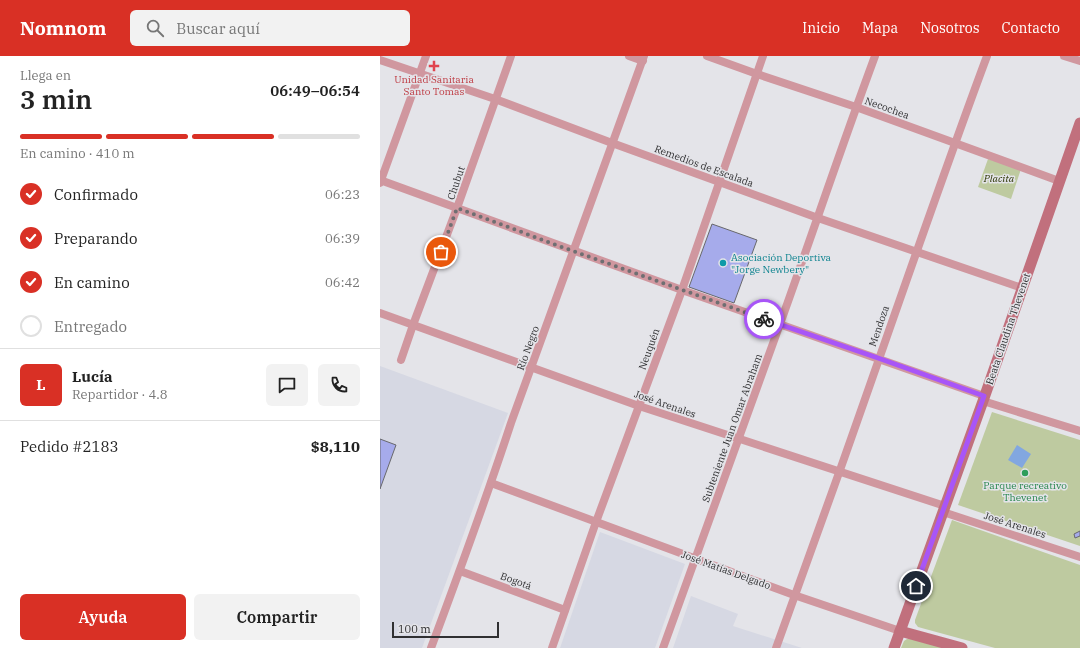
<!DOCTYPE html>
<html lang="es">
<meta charset="utf-8">
<style>
:root{--surface:#fff;--page:#f2f2f2;--text:#222;--muted:#767676;--line:#e0e0e0;--accent:#d93025}
body{margin:0;font-family:"IBM Plex Serif",serif;background:var(--page);color:var(--text);height:100vh;display:flex;flex-direction:column;font-size:15px;white-space:nowrap}
*{box-sizing:border-box;margin:0}
p{font-size:13px;color:var(--muted)}
.icon{flex:none;width:22px;height:22px;fill:none;stroke:currentColor;stroke-width:2;stroke-linecap:round;stroke-linejoin:round}
.map{position:relative;flex:1;overflow:hidden}
.details{display:flex;flex-direction:column;background:var(--surface);width:380px}
.details>*{flex:none}
.scale{position:absolute;left:12px;bottom:10px;width:107px;box-sizing:border-box;padding-left:4px;border:2px solid #303032;border-top:0;font-size:11px;line-height:14px;white-space:nowrap;color:#303032;-webkit-text-stroke:3px #e4e4e9;paint-order:stroke}
.pin{position:absolute;display:grid;place-items:center;width:34px;height:34px;color:#fff;margin:-17px;border:2px solid #fff;border-radius:50%;box-shadow:0 1px 4px #0007}
.courier{position:absolute;display:grid;place-items:center;width:40px;height:40px;margin:-20px;border:3px solid #a855f7;border-radius:50%;background:#fff;color:#222;box-shadow:0 1px 5px #0007}
.overview em{font-style:normal;font-weight:600}
.overview div{display:flex;flex-direction:column-reverse}
.overview{display:flex;align-items:center;justify-content:space-between;height:68px;padding:0 20px}
h1{font-size:26px;font-weight:600;line-height:30px}
.bar{display:grid;grid-template-columns:repeat(4,1fr);gap:6px 4px;align-content:center;height:48px;padding:0 20px}
.bar i{height:5px;border-radius:3px;background:var(--line)}
.bar .current{background:var(--accent)}
.bar p{grid-column:span 4}
.line{display:flex;align-items:center;gap:10px;padding:0 20px;border-top:1px solid var(--line)}
.line div{flex:1}
.round{display:grid;place-items:center;flex:none;width:42px;height:42px;border-radius:6px;background:var(--page)}
ol{padding:0 20px;list-style:none}
li{display:flex;align-items:center;gap:12px;height:44px}
li p{margin-inline-start:auto}
li .icon{padding:4px;border-radius:50%;background:var(--accent);color:#fff;stroke-width:4}
li:last-child{color:var(--muted)}
li i{width:22px;height:22px;border:2px solid var(--line);border-radius:50%}
.primary-button{display:flex;gap:8px;margin-top:auto;padding:8px 20px}
.primary-button a{flex:1;height:46px;border-radius:6px;background:var(--accent);color:#fff;font-size:16px;font-weight:600;line-height:46px;text-align:center}
.primary-button a+a{background:var(--page);color:var(--text)}
header{display:flex;align-items:center;gap:24px;box-sizing:border-box;height:56px;padding:0 20px;background:var(--accent);color:#fff}
header strong{font-size:19px}
nav{display:flex;gap:22px;margin-inline-start:auto;font-size:14px}
.search{width:280px;height:36px;background:var(--page);display:flex;align-items:center;gap:10px;box-sizing:border-box;padding:0 14px;border-radius:6px;color:var(--muted);font-size:15px}
main{display:flex;flex:1;min-height:0}
.map>svg:first-child{display:block}
</style>
<header>
<strong>Nomnom</strong>
<div class="search"><svg class="icon" aria-label="search" viewBox="0 0 24 24"><circle cx="10" cy="10" r="6"/><path d="M15 15l6 6"/></svg>Buscar aquí</div>
<nav><a>Inicio</a><a>Mapa</a><a>Nosotros</a><a>Contacto</a></nav>
</header>
<main>
<section class="details">
<div class="overview"><div><h1>3 min</h1><p>Llega en</p></div><em>06:49–06:54</em></div>
<div class="bar"><i class="current"></i><i class="current"></i><i class="current"></i><i></i><p>En camino · 410 m</p></div>
<ol>
<li><svg class="icon" aria-label="check" viewBox="0 0 24 24"><path d="M5 12l5 5 9-10"/></svg>Confirmado<p>06:23</p></li>
<li><svg class="icon" aria-label="check" viewBox="0 0 24 24"><path d="M5 12l5 5 9-10"/></svg>Preparando<p>06:39</p></li>
<li><svg class="icon" aria-label="check" viewBox="0 0 24 24"><path d="M5 12l5 5 9-10"/></svg>En camino<p>06:42</p></li>
<li><i></i>Entregado</li>
</ol>
<div class="line" style="height:72px"><b class="round" style="background:var(--accent);color:#fff">L</b><div><b>Lucía</b><p>Repartidor · 4.8</p></div><a class="round"><svg class="icon" aria-label="chat" viewBox="0 0 24 24"><path d="M4 5h16v11H9l-5 4z"/></svg></a><a class="round"><svg class="icon" aria-label="phone" viewBox="0 0 24 24"><path d="M5 4h4l2 5-3 2q2 4 5 5l2-3 5 2v4C11 20 4 13 5 4z"/></svg></a></div>
<div class="line" style="height:52px"><div>Pedido #2183</div><b>$8,110</b></div>
<div class="primary-button"><a>Ayuda</a><a>Compartir</a></div>
</section>
<div class="map">
<svg width="700" height="592" viewBox="0 0 700 592">
<rect width="100%" height="100%" fill="#e4e4e9"/>
<g fill="#d6d8e3">
<polygon points="0,310 128,357 42,592 0,592"/>
<polygon points="220,476 305,508 275,592 180,592"/>
<polygon points="311,540 358,558 353,570 422,592 293,592"/>
</g>
<g fill="#becaa0">
<polygon points="608,103 641,113 631,143 598,131"/>
<polygon points="612,356 700,384 700,490 578,449"/>
<polygon points="572,464 700,509 700,592 615,592 538,571 535,567 535,564"/>
<polygon points="527,583 531,583 568,592 521,592 524,585"/>
</g>
<polygon fill="#82a7e0" points="637,389 651,398 642,412 628,404"/>
<g fill="#a6abeb" stroke="#68686c">
<polygon points="332,168 377,184 354,247 309,231"/>
<polygon points="0,383 16,389 0,433"/>
<polygon points="700,475 700,480 695,482 694,478"/>
</g>
<g fill="none" stroke-linecap="round" stroke-linejoin="round">
<g stroke="#d0979f" stroke-width="8">
<polyline points="249,0 263,5"/>
<polyline points="327,0 377,18 476,51 679,125"/>
<polyline points="684,0 700,5"/>
<polyline points="0,4 115,43 232,87 438,162 642,232"/>
<polyline points="0,124 302,234 604,340"/>
<polyline points="0,127 46,0"/>
<polyline points="0,257 259,350 565,450"/>
<polyline points="21,304 33,269 77,152 131,0"/>
<polyline points="603,345 700,375"/>
<polyline points="111,427 414,539 520,575"/>
<polyline points="563,456 700,501"/>
<polyline points="80,515 185,554"/>
<path d="M51 592C79 517 106 443 131 367L264 0"/>
<polyline points="172,592 216,466 302,234 383,0"/>
<path d="M283 592C321 484 362 376 400 268 432 179 462 89 495 0"/>
<path d="M396 592C417 532 439 473 460 414 509 276 556 137 607 0"/>
</g>
<g stroke="#c1707d" stroke-width="11">
<polyline points="520,575 582,592"/>
<polyline points="514,592 603,345 700,67"/>
</g>
</g>
<g fill="none" stroke-linecap="round" stroke-linejoin="round">
<polyline stroke="#6f6f72" stroke-width="4" stroke-dasharray="0 7.2" points="61,196 77,152 179,190 384,263"/>
<polyline stroke="#a855f7" stroke-width="5" points="384,263 498,302 604,340 536,530"/>
</g>
<path fill="#e0444e" stroke="#e4e4e9" stroke-width="1.5" d="M52 4h4v4h4v4h-4v4h-4v-4h-4v-4h4z"/>
<circle fill="#0f9aa8" stroke="#e4e4e9" stroke-width="1.5" cx="343" cy="207" r="4"/>
<circle fill="#2e9e5b" stroke="#e4e4e9" stroke-width="1.5" cx="645" cy="417" r="4"/>
<g text-anchor="middle" dominant-baseline="central" stroke-width="3" stroke-linejoin="round" paint-order="stroke">
<g font-size="10" fill="#be3a42" stroke="#e4e4e9">
<text x="54" y="23">Unidad Sanitaria<tspan x="54" dy="12">Santo Tomas</tspan></text>
</g>
<g font-size="10" fill="#303032" stroke="#e4e4e9">
<text transform="translate(507 52) rotate(20)">Necochea</text>
<text transform="translate(324 110) rotate(20)">Remedios de Escalada</text>
<text transform="translate(76 127) rotate(-71)">Chubut</text>
<text transform="translate(499 270) rotate(-71)">Mendoza</text>
<text transform="translate(628 273) rotate(-71)">Beata Claudina Thevenet</text>
<text transform="translate(148 292) rotate(-70)">Río Negro</text>
<text transform="translate(269 293) rotate(-70)">Neuquén</text>
<text transform="translate(285 348) rotate(19)">José Arenales</text>
<text transform="translate(352 372) rotate(-70)">Subteniente Juan Omar Abraham</text>
<text transform="translate(635 469) rotate(18)">José Arenales</text>
<text transform="translate(346 514) rotate(20)">José Matías Delgado</text>
<text transform="translate(136 525) rotate(20)">Bogotá</text>
</g>
<g font-size="10" font-style="italic" fill="#2a3400" stroke="#e4e4e9">
<text x="619" y="122">Placita</text>
</g>
<g font-size="10" fill="#0d838f" stroke="#e4e4e9" text-anchor="start">
<text x="351" y="201">Asociación Deportiva<tspan x="351" dy="12">"Jorge Newbery"</tspan></text>
</g>
<g font-size="10" fill="#27864d" stroke="#e4e4e9">
<text x="645" y="429">Parque recreativo<tspan x="645" dy="12">Thevenet</tspan></text>
</g>
</g>
</svg>
<div class="scale">100 m</div>
<div class="pin" style="left:61px;top:196px;background:#ea580c"><svg class="icon" aria-label="bag" viewBox="0 0 24 24"><path d="M5 8h14l-1 12H6zM9 8a3 3 0 0 1 6 0"/></svg></div>
<div class="pin" style="left:536px;top:530px;background:#1f2937"><svg class="icon" aria-label="home" viewBox="0 0 24 24"><path d="M3 11l9-7 9 7M6 9v11h12V9"/></svg></div>
<div class="courier" style="left:384px;top:263px"><svg class="icon" aria-label="bike" viewBox="0 0 24 24"><circle cx="6" cy="16" r="4"/><circle cx="18" cy="16" r="4"/><path d="M6 16l4-8h5l3 8M10 8l3 8H6M13 5h3"/></svg></div>
</div>
</main>
